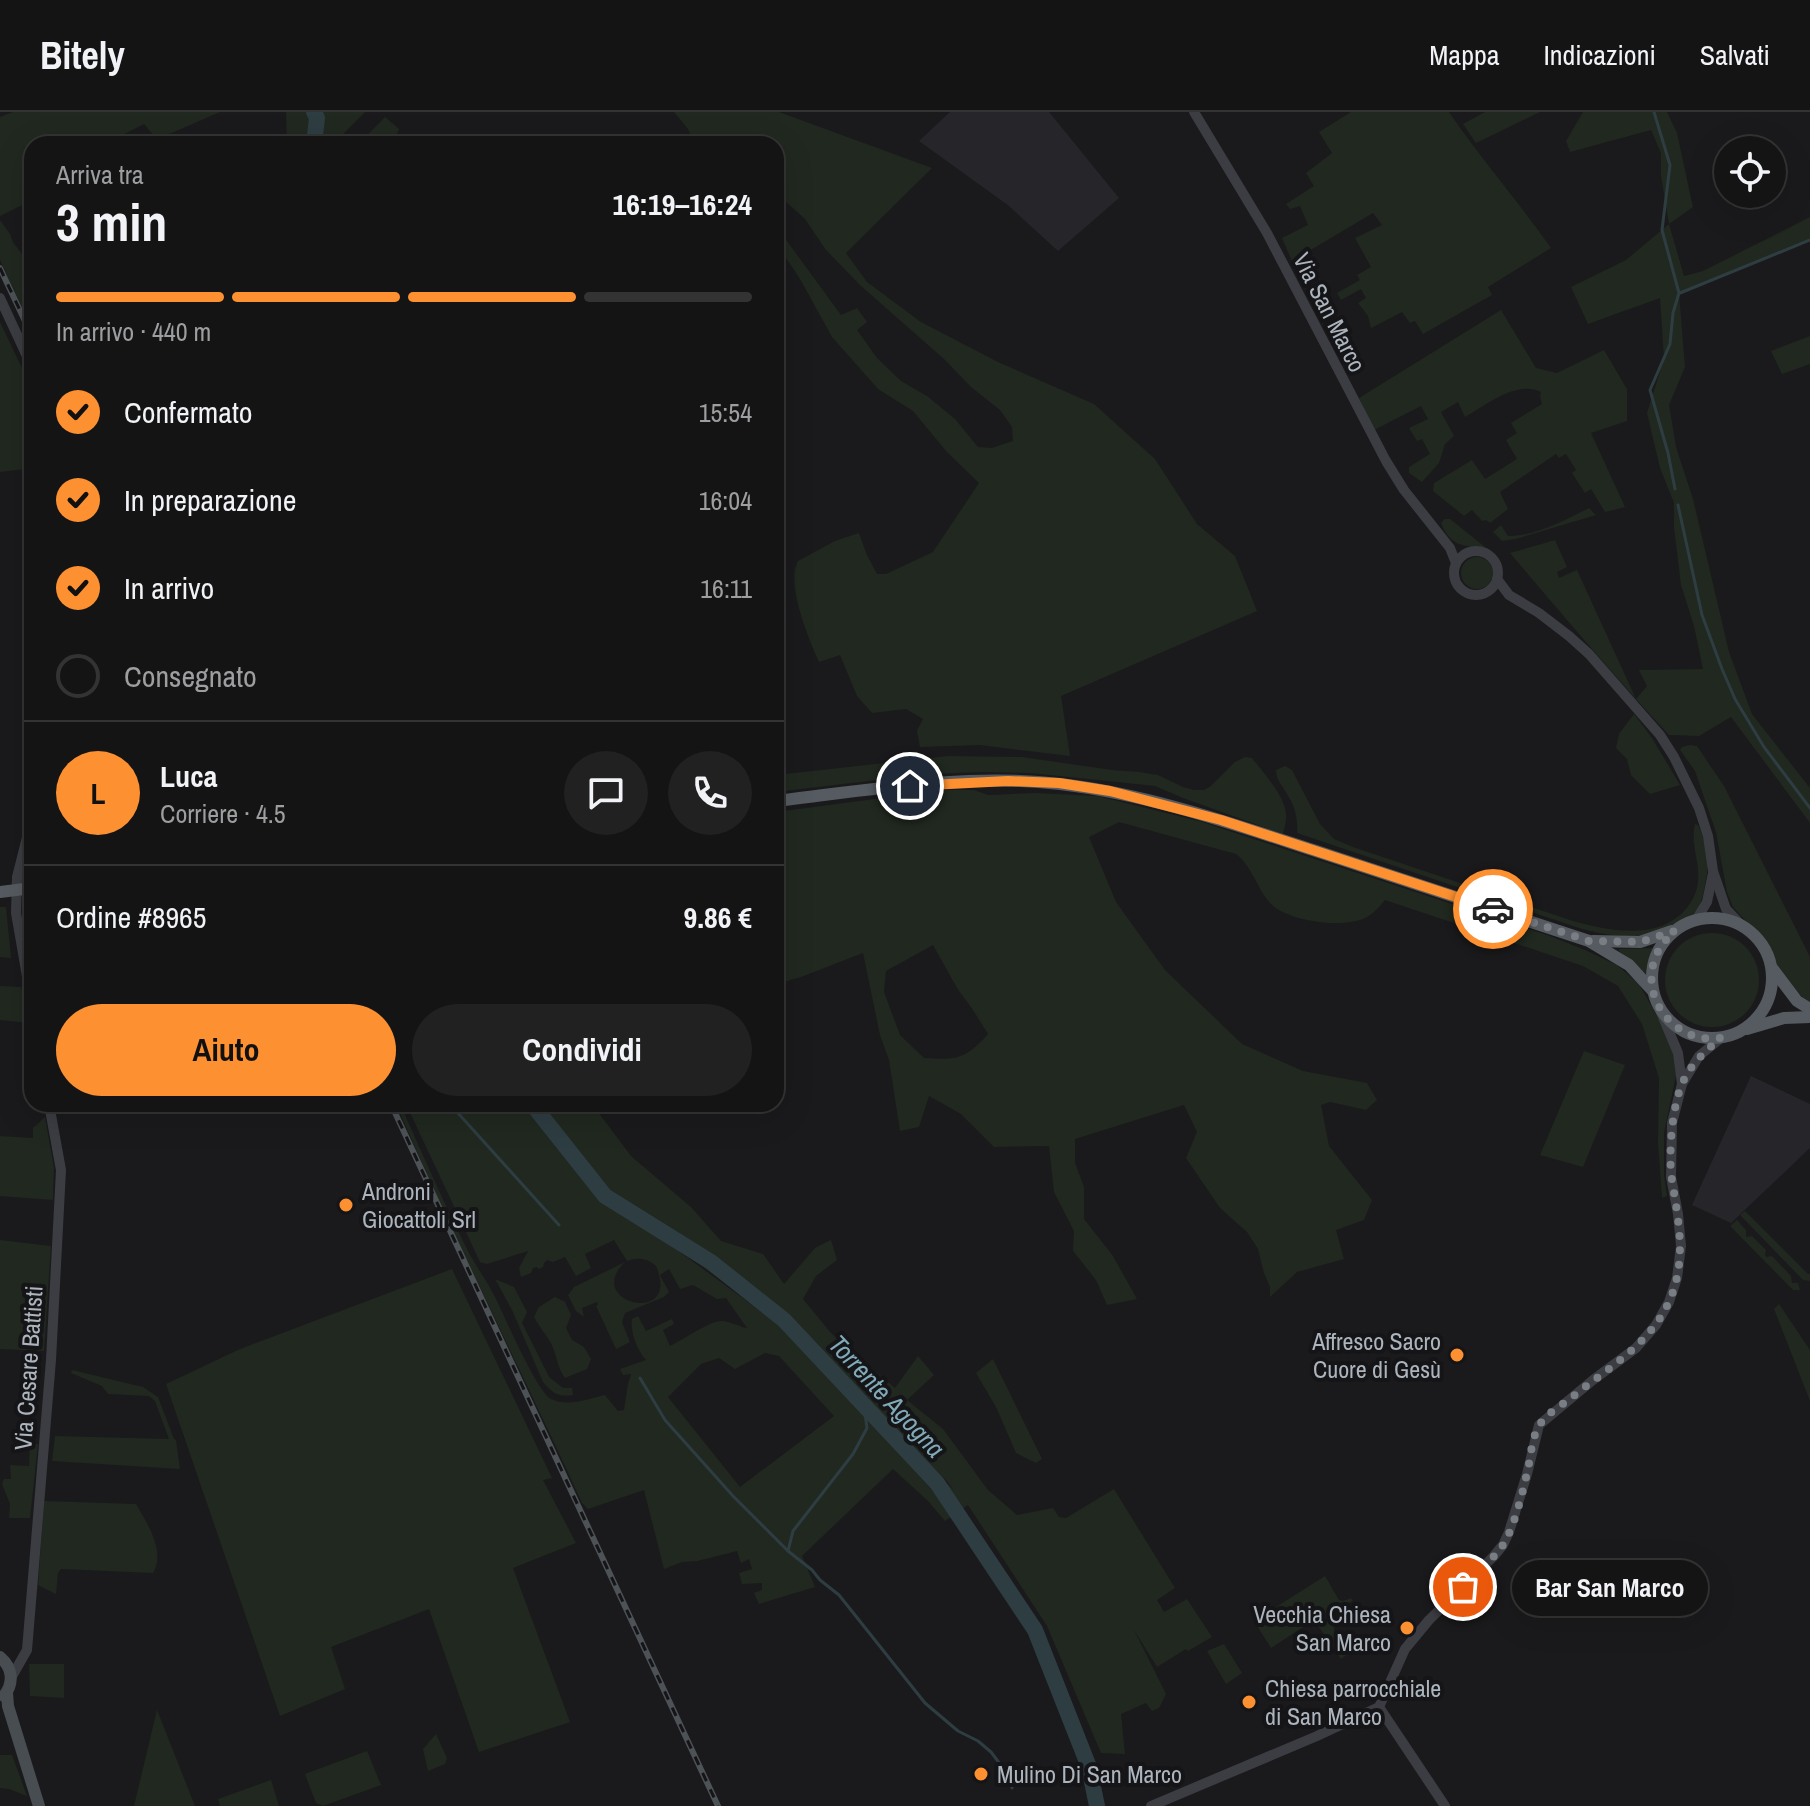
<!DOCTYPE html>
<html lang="it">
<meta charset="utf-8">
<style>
:root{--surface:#141415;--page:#212122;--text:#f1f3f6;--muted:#9d9ea0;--line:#333334;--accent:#fd9131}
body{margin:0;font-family:"Archivo Narrow",sans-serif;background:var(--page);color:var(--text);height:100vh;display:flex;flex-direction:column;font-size:30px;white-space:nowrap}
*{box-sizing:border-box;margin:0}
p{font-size:26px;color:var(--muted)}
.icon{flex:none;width:44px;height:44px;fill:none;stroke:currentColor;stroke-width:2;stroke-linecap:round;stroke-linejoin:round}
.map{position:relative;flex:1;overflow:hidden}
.side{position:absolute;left:24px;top:24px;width:760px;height:976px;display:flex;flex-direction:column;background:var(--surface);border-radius:24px;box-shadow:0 8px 32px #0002,0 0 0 2px var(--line)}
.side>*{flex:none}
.controls{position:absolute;left:1714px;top:24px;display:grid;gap:16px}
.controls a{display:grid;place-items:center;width:72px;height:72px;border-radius:50%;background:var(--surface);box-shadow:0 8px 32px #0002,0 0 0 2px var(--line);font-size:40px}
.pin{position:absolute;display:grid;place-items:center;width:68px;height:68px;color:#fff;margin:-34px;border:4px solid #fff;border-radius:50%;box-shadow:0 2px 8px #0007}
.courier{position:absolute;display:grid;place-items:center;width:80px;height:80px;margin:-40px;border:6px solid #fd9131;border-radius:50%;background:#fff;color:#222;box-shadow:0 2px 10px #0007}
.bubble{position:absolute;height:56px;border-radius:28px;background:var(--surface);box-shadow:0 8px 32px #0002,0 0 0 2px var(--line);font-size:26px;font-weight:700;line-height:56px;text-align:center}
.headline em{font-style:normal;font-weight:700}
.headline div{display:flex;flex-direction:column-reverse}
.headline{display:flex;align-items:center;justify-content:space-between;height:136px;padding:0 32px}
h1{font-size:52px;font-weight:700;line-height:60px}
.bar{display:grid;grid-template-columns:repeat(4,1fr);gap:12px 8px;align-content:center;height:96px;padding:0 32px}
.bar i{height:10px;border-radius:6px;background:var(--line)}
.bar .on{background:var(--accent)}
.bar p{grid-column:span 4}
.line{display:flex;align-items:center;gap:20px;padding:0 32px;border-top:2px solid var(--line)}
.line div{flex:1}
.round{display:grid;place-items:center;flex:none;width:84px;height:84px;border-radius:42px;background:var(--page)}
ol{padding:0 32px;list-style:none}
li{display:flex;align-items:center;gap:24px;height:88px}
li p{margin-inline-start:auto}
li .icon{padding:8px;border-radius:50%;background:var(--accent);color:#111;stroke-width:4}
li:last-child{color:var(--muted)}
li i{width:44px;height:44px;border:4px solid var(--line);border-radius:50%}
.action{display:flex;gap:16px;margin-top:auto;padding:16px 32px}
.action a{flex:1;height:92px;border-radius:48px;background:var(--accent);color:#111;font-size:32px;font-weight:700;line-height:92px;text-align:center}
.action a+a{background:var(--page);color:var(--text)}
header{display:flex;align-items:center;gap:48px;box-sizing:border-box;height:112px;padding:0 40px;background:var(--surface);border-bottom:2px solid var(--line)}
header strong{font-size:38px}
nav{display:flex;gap:44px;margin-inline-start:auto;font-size:28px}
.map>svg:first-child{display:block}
</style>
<header>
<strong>Bitely</strong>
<nav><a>Mappa</a><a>Indicazioni</a><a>Salvati</a></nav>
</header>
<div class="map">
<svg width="1810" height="1694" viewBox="0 0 1810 1694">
<rect width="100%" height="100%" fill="#1a1a1c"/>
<g fill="#26262a">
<polygon points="950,0 1049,0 1119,86 1058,139 1009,94 919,29"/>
<polygon points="1751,964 1810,992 1810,1036 1731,1111 1692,1093"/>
</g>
<g fill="#20281f" fill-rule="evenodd">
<polygon points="13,0 220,0 174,20 156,26 144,12 105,32 32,32 32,88 0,104 0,5"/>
<polygon points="286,0 312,0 316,7 313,32 287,32"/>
<polygon points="316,0 365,0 343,22 354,32 319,32 319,6"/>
<path d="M674 0H779L932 56 846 141 867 170 921 210 998 250 1094 292 1155 347 1197 412 1235 444 1257 499 1061 584 1070 644 980 633 920 635 917 619 923 607 906 597 872 601 857 584 840 543 819 550C809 528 785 471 798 449L835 429 859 421 867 443 877 462H886L933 440 979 371 946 339 913 299 878 277 832 225 800 167 776 131V114L841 203 857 196 867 210 857 218 877 246 901 269 927 284 955 307 978 335 992 336 1013 329 1012 315 1000 298 971 275 944 247 861 174 826 138 805 107 776 81V32H695L688 17Z"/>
<path d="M1351 0H1449C1481 47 1518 89 1551 136L1488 175 1492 183 1423 222 1415 209 1410 211 1402 200 1371 216 1368 204 1358 191 1366 186 1361 177 1341 188 1337 181 1360 168 1357 163 1371 155 1355 126 1382 113 1373 101 1292 149 1282 126 1308 113 1300 94 1290 97 1286 92 1314 74 1306 61 1332 41 1319 20Z"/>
<polygon points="1485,0 1540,0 1476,31 1463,12"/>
<path d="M1583 0H1667L1677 21 1693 95 1669 112 1684 164 1703 159 1810 105V128L1679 181 1685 255 1669 293 1676 335 1693 387 1729 540 1752 602 1810 676V711L1731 605 1699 624 1669 623C1614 564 1562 502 1510 441L1555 428 1567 455 1557 460 1559 466 1577 458 1636 587 1647 574 1639 558 1703 557 1694 514 1681 473 1674 416V391L1660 356 1647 301 1664 247 1660 186 1588 212 1571 175 1626 148 1669 112 1661 64V41L1651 18 1570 40 1566 29Z"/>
<polygon points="385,5 399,17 393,32 359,32"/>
<polygon points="0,108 10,122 13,130 27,149 32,160 32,217 0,148"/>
<path d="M1501 198 1536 256 1557 261 1604 238 1627 277V309L1591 321 1625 395 1605 400 1591 377 1585 381 1572 361 1576 358 1566 342 1559 346 1556 342 1500 380 1508 397 1490 411 1486 408 1482 409 1472 398 1464 404 1433 379 1434 371 1472 348 1485 367 1517 347 1506 328 1517 321 1511 311 1542 292 1540 285 1541 280C1516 268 1487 293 1465 305L1458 290 1441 300 1454 324 1445 332 1439 351 1422 370 1409 361V355L1430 342 1422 327 1417 329 1409 316 1428 307 1421 294 1374 318 1359 286Z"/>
<polygon points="0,210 32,277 32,356 0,360"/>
<polygon points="1810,224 1810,252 1782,262 1771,239"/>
<path d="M1589 396 1596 403 1516 427 1502 429 1493 420 1501 413 1508 424C1536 424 1565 408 1589 396Z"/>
<path d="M1445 407H1450L1485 435C1464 435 1450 434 1441 411Z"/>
<circle cx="1477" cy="461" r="16"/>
<polygon points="1634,602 1652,626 1680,673 1650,682 1631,663 1627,647 1616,636 1619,622"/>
<polygon points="1690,633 1697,634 1724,674 1810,845 1810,890 1803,886 1789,870 1778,857 1766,831 1733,795 1727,780 1716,720 1695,659 1680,638 1682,635"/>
<path d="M948 644 1022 645 1112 658 1139 660 1158 663 1183 675 1194 678H1204L1211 674 1235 650 1245 645 1252 646C1263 660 1285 684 1286 702 1287 709 1284 716 1283 722L1183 686 1155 674 1031 661 984 660 927 662 776 680V663Z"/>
<path d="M1285 654 1292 658 1320 712 1334 727 1353 735 1573 809C1609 819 1658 829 1686 797 1693 788 1697 780 1698 769 1700 749 1690 732 1695 712L1698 713C1706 728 1710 750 1706 767 1704 777 1703 789 1697 798 1692 805 1680 812 1672 815 1641 829 1611 825 1579 816L1297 721C1298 706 1295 694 1287 682 1282 673 1276 668 1276 658Z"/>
<path d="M943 678H974L988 683 1036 681 1097 684 1134 693 1202 710 1550 824 1585 838 1617 853 1639 872 1670 927 1677 959 1664 1021V1063L1667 1084 1662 1086 1658 1030 1659 966 1642 912 1618 874 1583 854 1385 788C1380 794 1374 801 1367 805 1345 817 1291 810 1272 793 1257 778 1253 755 1236 742L1119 710 1089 725 1116 790 1165 858 1242 932 1303 959 1367 971 1377 988 1366 998 1330 990 1321 993 1329 1034 1372 1088 1364 1108 1336 1118 1344 1147 1297 1160 1270 1185V1175L1264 1161 1258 1137 1247 1120 1220 1096 1186 1046 1197 1020 1184 993 1075 1027V1051L1084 1075V1107L1113 1144 1137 1187 1107 1193 1096 1168 1073 1139 1074 1119 1054 1080 1049 1034 994 1035 961 1002 929 984 919 1015 900 1019 889 948 880 923 863 841 801 865 776 872V700ZM933 833 957 876 973 898 988 922C965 948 956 948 924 946L900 923 884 880 886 859Z"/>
<polygon points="0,795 6,795 11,846 0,845"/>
<circle cx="1712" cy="868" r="47"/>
<polygon points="1656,836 1647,863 1618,838 1620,837"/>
<polygon points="0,874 21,875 29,911 0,908"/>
<polygon points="1584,939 1625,953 1583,1055 1540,1043"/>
<path d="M396 992H400C423 1043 445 1094 470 1143 478 1157 488 1171 495 1185 504 1203 537 1280 551 1287 568 1295 588 1287 605 1283L618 1299 624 1298 628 1272 631 1262 623 1263 620 1257 646 1248C637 1238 630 1220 632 1207L638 1204 646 1219 672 1207 674 1212 663 1218 670 1234C683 1228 710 1208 723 1209 731 1210 740 1215 747 1216L726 1186 717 1187 693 1173 680 1177 669 1157 660 1163 669 1180 664 1185 625 1201 622 1210 630 1230 616 1237 596 1194 598 1193 597 1190 582 1196 584 1205 576 1199 568 1183 574 1175 625 1150C582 1191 682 1215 656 1154 647 1146 638 1145 627 1149L614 1128 585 1142 591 1156 576 1164 565 1145 553 1150 547 1148 544 1151 543 1155 539 1157 537 1155 533 1156 531 1161 521 1165 519 1156 528 1139 487 1152 480 1150 406 992H532L605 1085 786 1218 954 1378 946 1368 787 1217 606 1083 534 992H592L631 1044 691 1095 721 1129 763 1142 784 1172 815 1136 831 1128 837 1148 816 1164 803 1187 831 1221 895 1276 918 1244 934 1263 907 1288 943 1317 988 1378 1017 1403 1053 1396 1059 1405 1066 1406 1114 1377 1175 1476 1157 1488 1164 1500 1187 1487 1212 1525 1188 1539 1186 1537 1157 1555 1134 1518 1166 1582 1159 1596 1152 1599 1146 1591 1121 1602 1125 1642 1101 1641 1047 1514 968 1393 945 1409 928 1389 893 1357 802 1444 815 1475 759 1492 754 1481 762 1478V1471L742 1472 739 1461 752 1457 749 1447 741 1451 737 1439 697 1449 682 1450 664 1457 644 1378 588 1397 582 1391C521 1257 454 1127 396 992ZM765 1241 779 1244 834 1304 740 1375 668 1285 701 1252 719 1246 735 1257Z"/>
<polygon points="45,1005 54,1056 53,1088 0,1084 0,1024 33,1026 33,1016"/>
<polygon points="1745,1099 1808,1162 1810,1162 1810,1169 1803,1168 1740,1103"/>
<polygon points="1737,1108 1746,1118 1746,1125 1752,1124 1766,1138 1765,1144 1767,1145 1772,1144 1791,1164 1792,1171 1798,1171 1800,1178 1793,1178 1730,1114"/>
<polygon points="0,1128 51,1134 44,1239 0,1237"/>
<polygon points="452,1157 552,1366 543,1368 576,1431 513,1456 570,1610 479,1640 429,1497 331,1535 345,1577 280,1604 166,1272 240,1237"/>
<path d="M495 1167 514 1175 527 1200 522 1211 549 1265 563 1276H572L573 1283C558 1285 553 1282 543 1270L512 1198Z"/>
<path d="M555 1185 565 1190 571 1203 566 1216 572 1228 584 1235 591 1247 587 1257 565 1266C556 1254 557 1240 549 1228 544 1220 539 1214 534 1205L539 1195Z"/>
<polygon points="1779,1192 1810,1238 1810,1289 1774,1197"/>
<polygon points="993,1247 1042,1347 1036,1351 1016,1341 996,1295 976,1261"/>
<polygon points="72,1258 143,1275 158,1285 174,1327 176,1328 180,1357 52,1349 55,1324 169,1327 155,1289 149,1284 108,1282 102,1274 71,1261"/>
<polygon points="30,1330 38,1332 30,1406 9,1406 10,1392 2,1372 4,1367 11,1367 10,1353 29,1354"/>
<path d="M44 1389 136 1392C147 1411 166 1440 153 1461L61 1457 58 1461 56 1482 38 1473Z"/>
<path d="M1325 1464 1339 1488 1343 1489 1351 1486 1353 1489 1345 1493 1344 1500 1336 1503C1331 1520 1335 1536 1356 1526L1362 1532 1341 1547 1314 1508 1271 1536 1254 1509Z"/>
<polygon points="1224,1532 1242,1561 1226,1572 1207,1539"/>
<polygon points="29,1552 64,1552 64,1586 30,1584"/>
<polygon points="157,1598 195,1694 134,1694"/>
<polygon points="436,1622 447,1646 445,1652 428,1659 423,1637"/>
<polygon points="367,1639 381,1673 323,1694 316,1691 305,1662"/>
<polygon points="0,1643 12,1643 27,1684 9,1677 0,1676"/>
<polygon points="271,1668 279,1694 220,1694 218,1687"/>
</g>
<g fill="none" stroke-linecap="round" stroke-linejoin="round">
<g stroke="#2e3d42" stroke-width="3">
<polyline points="1654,0 1670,53 1662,118 1679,181 1673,201 1670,232 1650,278 1668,341 1675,377"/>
<polyline points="1680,181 1810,128"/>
<polyline points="1678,393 1702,503 1722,557 1735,587 1764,635 1810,696"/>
<polyline points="454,992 457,1000 559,1113"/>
<polyline points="640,1266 665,1308 733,1384 788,1439 812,1458 820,1468 839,1483 925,1591 958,1619 978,1629 991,1640 1009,1664 1012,1676"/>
<polyline points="788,1439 793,1419 853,1342 867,1316 864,1294"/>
</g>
<g stroke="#2e3d42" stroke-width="16">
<polyline points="314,0 317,6 314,32"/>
<polyline points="532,992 605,1084 711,1150 784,1208 937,1371 1035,1518 1089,1655 1097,1694"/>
</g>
<g stroke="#3b3d42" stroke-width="10">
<polyline points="1194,0 1267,121 1386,349 1404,378 1450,436 1456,451"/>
<polyline points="0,186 32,255"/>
<circle cx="1476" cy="461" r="22"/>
<polyline points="1497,467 1509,483 1539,501 1569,524 1589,542 1660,623 1674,645 1699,696 1708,724 1713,759 1726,797 1743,815"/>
<polyline points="32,706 17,765 16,801 32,893"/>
<polyline points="1696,808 1707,790 1713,761"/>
<polyline points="1660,898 1678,941 1682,972"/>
<polyline points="11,1566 27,1538 51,1248 61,1058 49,992"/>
<polyline points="1379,1595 1445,1694"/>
<polyline points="1151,1694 1317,1624 1379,1595 1405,1537 1429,1508 1493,1445 1503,1433 1509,1420 1527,1362 1539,1313 1593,1268 1636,1236 1656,1213 1669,1190 1677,1166 1681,1134 1678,1102 1671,1065 1672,1011 1682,972 1699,944 1721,926"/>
</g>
<g stroke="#484d52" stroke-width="12">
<path d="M0 1545C13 1556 14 1571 4 1584"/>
<polyline points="7,1581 8,1594 39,1694"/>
</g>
<g stroke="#565b61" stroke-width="12">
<path d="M776 689C868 678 968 661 1060 672 1147 682 1230 711 1313 738 1405 768 1497 799 1589 829L1629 853 1652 878"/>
<polyline points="0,780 32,776"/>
<circle cx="1712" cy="866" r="60"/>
<polyline points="1593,829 1640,830 1672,819"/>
<polyline points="1772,856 1797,889 1810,897"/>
<polyline points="1747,917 1784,906 1810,905"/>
</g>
<defs>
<g id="rail">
<polyline points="0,156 32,224"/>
<polyline points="391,992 718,1694"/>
</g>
</defs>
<use href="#rail" stroke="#4d5257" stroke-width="6"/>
<use href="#rail" stroke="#151518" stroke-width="3" stroke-dasharray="9" stroke-linecap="butt"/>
</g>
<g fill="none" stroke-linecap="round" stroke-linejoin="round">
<path stroke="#797e85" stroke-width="8" stroke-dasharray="0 14.4" d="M1463 1475C1475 1463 1490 1450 1501 1436 1514 1417 1522 1383 1527 1361 1531 1346 1531 1327 1539 1314 1545 1302 1561 1294 1571 1286 1614 1251 1665 1224 1677 1165 1684 1132 1677 1101 1672 1068 1668 1044 1672 995 1682 972 1690 953 1705 939 1721 926 1715 926 1708 927 1702 926 1665 919 1641 879 1656 844 1660 834 1667 826 1675 819L1640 830 1589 829 1493 797"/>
<polyline stroke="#fd9131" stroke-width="10" points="910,674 1008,669 1059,671 1110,679 1221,708 1493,797"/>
</g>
<g fill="#fd9131" stroke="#151518" stroke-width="3">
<circle cx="346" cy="1093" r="8"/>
<circle cx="1457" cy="1243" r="8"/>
<circle cx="1407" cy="1516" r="8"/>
<circle cx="1249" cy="1590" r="8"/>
<circle cx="981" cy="1662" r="8"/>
</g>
<g text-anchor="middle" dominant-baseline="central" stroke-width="8" stroke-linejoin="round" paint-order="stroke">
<g font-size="24" fill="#acb4bd" stroke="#151518">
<text transform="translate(1330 200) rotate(63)">Via San Marco</text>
<text transform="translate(28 1256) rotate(-86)">Via Cesare Battisti</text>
</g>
<g font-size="24" fill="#acb4bd" stroke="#151518" text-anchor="start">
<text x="362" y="1079">Androni<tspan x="362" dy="28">Giocattoli Srl</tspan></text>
<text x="1441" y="1229" text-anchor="end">Affresco Sacro<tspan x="1441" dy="28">Cuore di Gesù</tspan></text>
<text x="1391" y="1502" text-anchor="end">Vecchia Chiesa<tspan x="1391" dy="28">San Marco</tspan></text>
<text x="1265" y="1576">Chiesa parrocchiale<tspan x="1265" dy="28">di San Marco</tspan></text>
<text x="997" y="1662">Mulino Di San Marco</text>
</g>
<g font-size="26" font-style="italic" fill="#81aab9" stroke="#151518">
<text transform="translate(887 1284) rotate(47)">Torrente Agogna</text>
</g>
</g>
</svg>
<div class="controls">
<a><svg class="icon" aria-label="locate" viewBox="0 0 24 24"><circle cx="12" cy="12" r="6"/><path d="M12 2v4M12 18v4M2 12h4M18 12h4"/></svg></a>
</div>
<div class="pin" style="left:1463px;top:1475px;background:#ea580c"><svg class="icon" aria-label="bag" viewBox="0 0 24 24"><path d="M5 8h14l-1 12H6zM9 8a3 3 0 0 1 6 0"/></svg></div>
<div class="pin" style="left:910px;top:674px;background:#1f2937"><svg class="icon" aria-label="home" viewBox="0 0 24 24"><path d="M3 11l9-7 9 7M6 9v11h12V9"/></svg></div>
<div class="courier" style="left:1493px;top:797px"><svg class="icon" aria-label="car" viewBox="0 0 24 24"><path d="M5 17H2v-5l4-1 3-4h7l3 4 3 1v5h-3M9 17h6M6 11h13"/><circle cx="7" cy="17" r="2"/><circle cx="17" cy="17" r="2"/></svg></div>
<div class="bubble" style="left:1512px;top:1448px;width:196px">Bar San Marco</div>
<section class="side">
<div class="headline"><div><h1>3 min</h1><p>Arriva tra</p></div><em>16:19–16:24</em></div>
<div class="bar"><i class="on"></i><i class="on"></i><i class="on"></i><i></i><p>In arrivo · 440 m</p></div>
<ol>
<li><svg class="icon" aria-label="check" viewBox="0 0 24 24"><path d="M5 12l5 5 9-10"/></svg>Confermato<p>15:54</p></li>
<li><svg class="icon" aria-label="check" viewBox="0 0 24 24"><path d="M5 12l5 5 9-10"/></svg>In preparazione<p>16:04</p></li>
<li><svg class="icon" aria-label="check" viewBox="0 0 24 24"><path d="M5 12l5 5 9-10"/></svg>In arrivo<p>16:11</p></li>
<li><i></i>Consegnato</li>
</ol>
<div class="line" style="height:144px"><b class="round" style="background:var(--accent);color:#111">L</b><div><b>Luca</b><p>Corriere · 4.5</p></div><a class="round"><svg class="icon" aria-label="chat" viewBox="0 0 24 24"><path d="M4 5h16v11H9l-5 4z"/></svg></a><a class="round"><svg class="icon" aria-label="phone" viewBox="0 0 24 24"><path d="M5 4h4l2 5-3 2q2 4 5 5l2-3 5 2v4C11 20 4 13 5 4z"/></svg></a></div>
<div class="line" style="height:104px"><div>Ordine #8965</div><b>9.86 €</b></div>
<div class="action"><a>Aiuto</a><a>Condividi</a></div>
</section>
</div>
